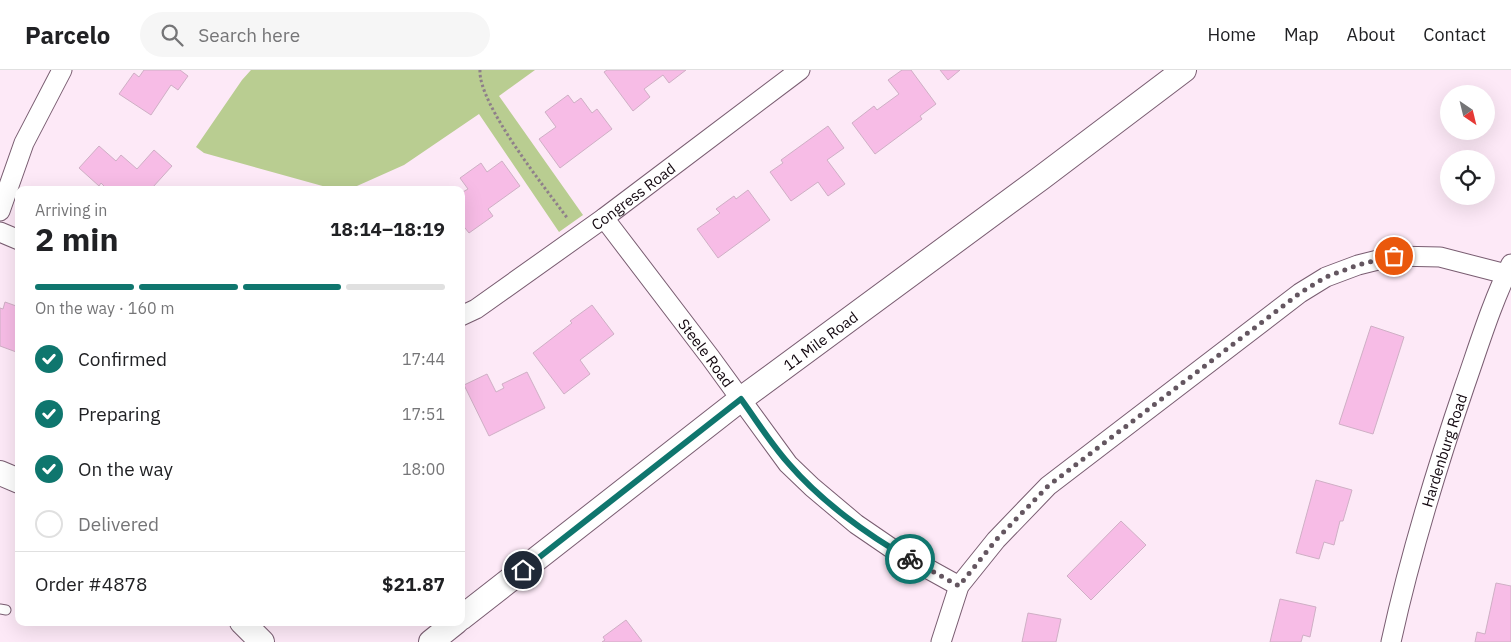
<!DOCTYPE html>
<meta charset="utf-8">
<style>
:root{--surface:#fff;--page:#f6f6f6;--text:#202124;--muted:#757577;--line:#e0e0e0;--accent:#0f766e}
body{margin:0;font-family:"IBM Plex Sans",sans-serif;background:var(--page);color:var(--text);height:100vh;display:flex;flex-direction:column;font-size:19px;white-space:nowrap}
*{box-sizing:border-box;margin:0}
p{font-size:16px;color:var(--muted)}
.icon{flex:none;width:28px;height:28px;fill:none;stroke:currentColor;stroke-width:2;stroke-linecap:round;stroke-linejoin:round}
.map{position:relative;flex:1;overflow:hidden}
.panel{position:absolute;left:15px;top:116px;width:450px;height:440px;display:flex;flex-direction:column;background:var(--surface);border-radius:10px;box-shadow:0 5px 20px #0002}
.panel>*{flex:none}
.needle{width:32px;rotate:145deg}
.buttons{position:absolute;left:1440px;top:15px;display:grid;gap:10px}
.buttons a{display:grid;place-items:center;width:55px;height:55px;border-radius:50%;background:var(--surface);box-shadow:0 5px 20px #0002;font-size:25px}
.pin{position:absolute;display:grid;place-items:center;width:42px;height:42px;color:#fff;margin:-21px;border:2px solid #fff;border-radius:50%;box-shadow:0 1px 5px #0007}
.courier{position:absolute;display:grid;place-items:center;width:50px;height:50px;margin:-25px;border:4px solid #0f766e;border-radius:50%;background:#fff;color:#222;box-shadow:0 1px 6px #0007}
.summary em{font-style:normal;font-weight:800}
.summary div{display:flex;flex-direction:column-reverse}
.summary{display:flex;align-items:center;justify-content:space-between;height:85px;padding:0 20px}
h1{font-size:32px;font-weight:800;line-height:38px}
.bar{display:grid;grid-template-columns:repeat(4,1fr);gap:8px 5px;align-content:center;height:60px;padding:0 20px}
.bar i{height:6px;border-radius:4px;background:var(--line)}
.bar .current{background:var(--accent)}
.bar p{grid-column:span 4}
.line{display:flex;align-items:center;gap:12px;padding:0 20px;border-top:1px solid var(--line)}
.line div{flex:1}
ol{padding:0 20px;list-style:none}
li{display:flex;align-items:center;gap:15px;height:55px}
li p{margin-inline-start:auto}
li .icon{padding:5px;border-radius:50%;background:var(--accent);color:#fff;stroke-width:4}
li:last-child{color:var(--muted)}
li i{width:28px;height:28px;border:2px solid var(--line);border-radius:50%}
header{display:flex;align-items:center;gap:30px;box-sizing:border-box;height:70px;padding:0 25px;background:var(--surface);border-bottom:1px solid var(--line)}
header strong{font-size:24px}
nav{display:flex;gap:28px;margin-inline-start:auto;font-size:18px}
.search{width:350px;height:45px;background:var(--page);display:flex;align-items:center;gap:12px;box-sizing:border-box;padding:0 18px;border-radius:28px;color:var(--muted);font-size:19px}
.map>svg:first-child{display:block}
</style>
<header>
<strong>Parcelo</strong>
<div class="search"><svg class="icon" aria-label="search" viewBox="0 0 24 24"><circle cx="10" cy="10" r="6"/><path d="M15 15l6 6"/></svg>Search here</div>
<nav><a>Home</a><a>Map</a><a>About</a><a>Contact</a></nav>
</header>
<div class="map">
<svg width="1511" height="572" viewBox="0 0 1511 572">
<rect width="100%" height="100%" fill="#fde9f7"/>
<polygon fill="#b9cd91" points="251,0 535,0 499,26 583,145 559,162 479,44 404,95 348,120 337,120 204,83 196,77 242,10"/>
<g fill="#f7bce6" stroke="#cfafc5">
<polygon points="144,0 180,0 188,6 178,20 171,15 151,45 119,24 134,3 139,7"/>
<polygon points="607,0 686,0 669,13 663,5 644,19 650,27 633,41 604,2"/>
<polygon points="902,0 911,0 936,34 920,46 922,49 875,84 852,53 874,36 877,40 899,24 888,10"/>
<polygon points="940,0 960,0 948,10"/>
<polygon points="568,25 574,33 581,28 592,43 597,39 612,59 560,98 539,69 556,57 545,42"/>
<polygon points="828,56 844,78 827,90 845,114 828,126 818,112 791,131 770,102 783,93 781,90"/>
<polygon points="99,76 116,91 121,85 137,99 154,80 172,96 153,117 156,120 108,120 101,113 99,116 79,98"/>
<polygon points="502,91 520,116 488,139 493,146 469,163 461,153 461,123 468,119 460,108 481,93 487,102"/>
<polygon points="748,120 770,150 718,188 697,159 720,143 716,139 734,126 736,129"/>
<polygon points="5,232 19,237 19,283 0,276 0,238 3,239"/>
<polygon points="592,235 614,264 580,290 590,304 564,324 533,283 572,253 570,251"/>
<polygon points="1371,256 1404,267 1373,364 1339,354"/>
<polygon points="527,302 545,338 489,366 464,315 487,304 496,322 504,318 502,314"/>
<polygon points="1316,410 1352,420 1343,451 1340,451 1334,475 1324,472 1319,489 1296,483"/>
<polygon points="1121,451 1146,475 1091,530 1067,506"/>
<polygon points="1496,513 1511,516 1511,572 1475,572 1477,562 1485,564"/>
<polygon points="1280,529 1316,537 1310,567 1303,565 1301,572 1270,572"/>
<polygon points="1028,543 1061,549 1056,572 1022,572"/>
<polygon points="626,550 642,571 640,572 602,572 605,570 603,567"/>
</g>
<g fill="none" stroke-linecap="round" stroke-linejoin="round">
<defs>
<polyline id="service" points="0,539 6,540"/>
<g id="minor">
<polyline points="0,141 24,73 62,0"/>
<path id="s1" d="M604 148 710 287 788 394 812 417 856 454 894 480 959 516"/>
<polyline points="0,162 19,170"/>
<path id="s2" d="M461 246 476 239 604 148 800 0"/>
<polyline points="941,572 959,516 996,470 1048,416 1300,223 1326,207 1358,195 1394,186 1440,187 1506,204"/>
<path id="s3" d="M1391 572C1410 485 1436 400 1465 315 1479 275 1492 232 1511 194"/>
</g>
<g id="tertiary">
<polyline points="0,403 19,411"/>
<path id="s4" d="M461 548 741 329 1041 108 1184 0"/>
<polyline points="242,552 262,572"/>
<polyline points="431,572 456,552"/>
</g>
</defs>
<use href="#service" stroke="#795d71" stroke-width="11"/>
<use href="#minor" stroke="#795d71" stroke-width="21"/>
<use href="#tertiary" stroke="#795d71" stroke-width="26"/>
<path stroke="#8e7f8a" stroke-width="3" stroke-dasharray="2.5 2.5" stroke-linecap="butt" d="M480 0C478 34 546 119 568 149"/>
<use href="#service" stroke="#fff" stroke-width="9"/>
<use href="#minor" stroke="#fff" stroke-width="19"/>
<use href="#tertiary" stroke="#fff" stroke-width="24"/>
</g>
<g fill="none" stroke-linecap="round" stroke-linejoin="round">
<polyline stroke="#645660" stroke-width="5" stroke-dasharray="0 9" points="910,489 959,516 996,470 1048,416 1300,223 1326,207 1358,195 1394,186"/>
<path stroke="#0f766e" stroke-width="6" d="M523 500 741 329C757 351 771 374 789 394 821 431 867 465 910 489"/>
</g>
<g text-anchor="middle" dominant-baseline="central" stroke-width="4" stroke-linejoin="round" paint-order="stroke">
<g font-size="15" fill="#12070f" stroke="#fff">
<text stroke="none"><textPath href="#s2" startOffset="210">Congress Road</textPath></text>
<text stroke="none"><textPath href="#s4" startOffset="454">11 Mile Road</textPath></text>
<text stroke="none"><textPath href="#s1" startOffset="169">Steele Road</textPath></text>
<text stroke="none"><textPath href="#s3" startOffset="199">Hardenburg Road</textPath></text>
</g>
</g>
</svg>
<div class="buttons">
<a><svg class="needle" viewBox="-14 -14 28 28"><path d="M0-13l5 13h-10z" fill="#e53935"/><path d="M0 13l5-13h-10z" fill="#757577"/></svg></a>
<a><svg class="icon" aria-label="locate" viewBox="0 0 24 24"><circle cx="12" cy="12" r="6"/><path d="M12 2v4M12 18v4M2 12h4M18 12h4"/></svg></a>
</div>
<div class="pin" style="left:1394px;top:186px;background:#ea580c"><svg class="icon" aria-label="bag" viewBox="0 0 24 24"><path d="M5 8h14l-1 12H6zM9 8a3 3 0 0 1 6 0"/></svg></div>
<div class="pin" style="left:523px;top:500px;background:#1f2937"><svg class="icon" aria-label="home" viewBox="0 0 24 24"><path d="M3 11l9-7 9 7M6 9v11h12V9"/></svg></div>
<div class="courier" style="left:910px;top:489px"><svg class="icon" aria-label="bike" viewBox="0 0 24 24"><circle cx="6" cy="16" r="4"/><circle cx="18" cy="16" r="4"/><path d="M6 16l4-8h5l3 8M10 8l3 8H6M13 5h3"/></svg></div>
<section class="panel">
<div class="summary"><div><h1>2 min</h1><p>Arriving in</p></div><em>18:14–18:19</em></div>
<div class="bar"><i class="current"></i><i class="current"></i><i class="current"></i><i></i><p>On the way · 160 m</p></div>
<ol>
<li><svg class="icon" aria-label="check" viewBox="0 0 24 24"><path d="M5 12l5 5 9-10"/></svg>Confirmed<p>17:44</p></li>
<li><svg class="icon" aria-label="check" viewBox="0 0 24 24"><path d="M5 12l5 5 9-10"/></svg>Preparing<p>17:51</p></li>
<li><svg class="icon" aria-label="check" viewBox="0 0 24 24"><path d="M5 12l5 5 9-10"/></svg>On the way<p>18:00</p></li>
<li><i></i>Delivered</li>
</ol>
<div class="line" style="height:65px"><div>Order #4878</div><b>$21.87</b></div>
</section>
</div>
